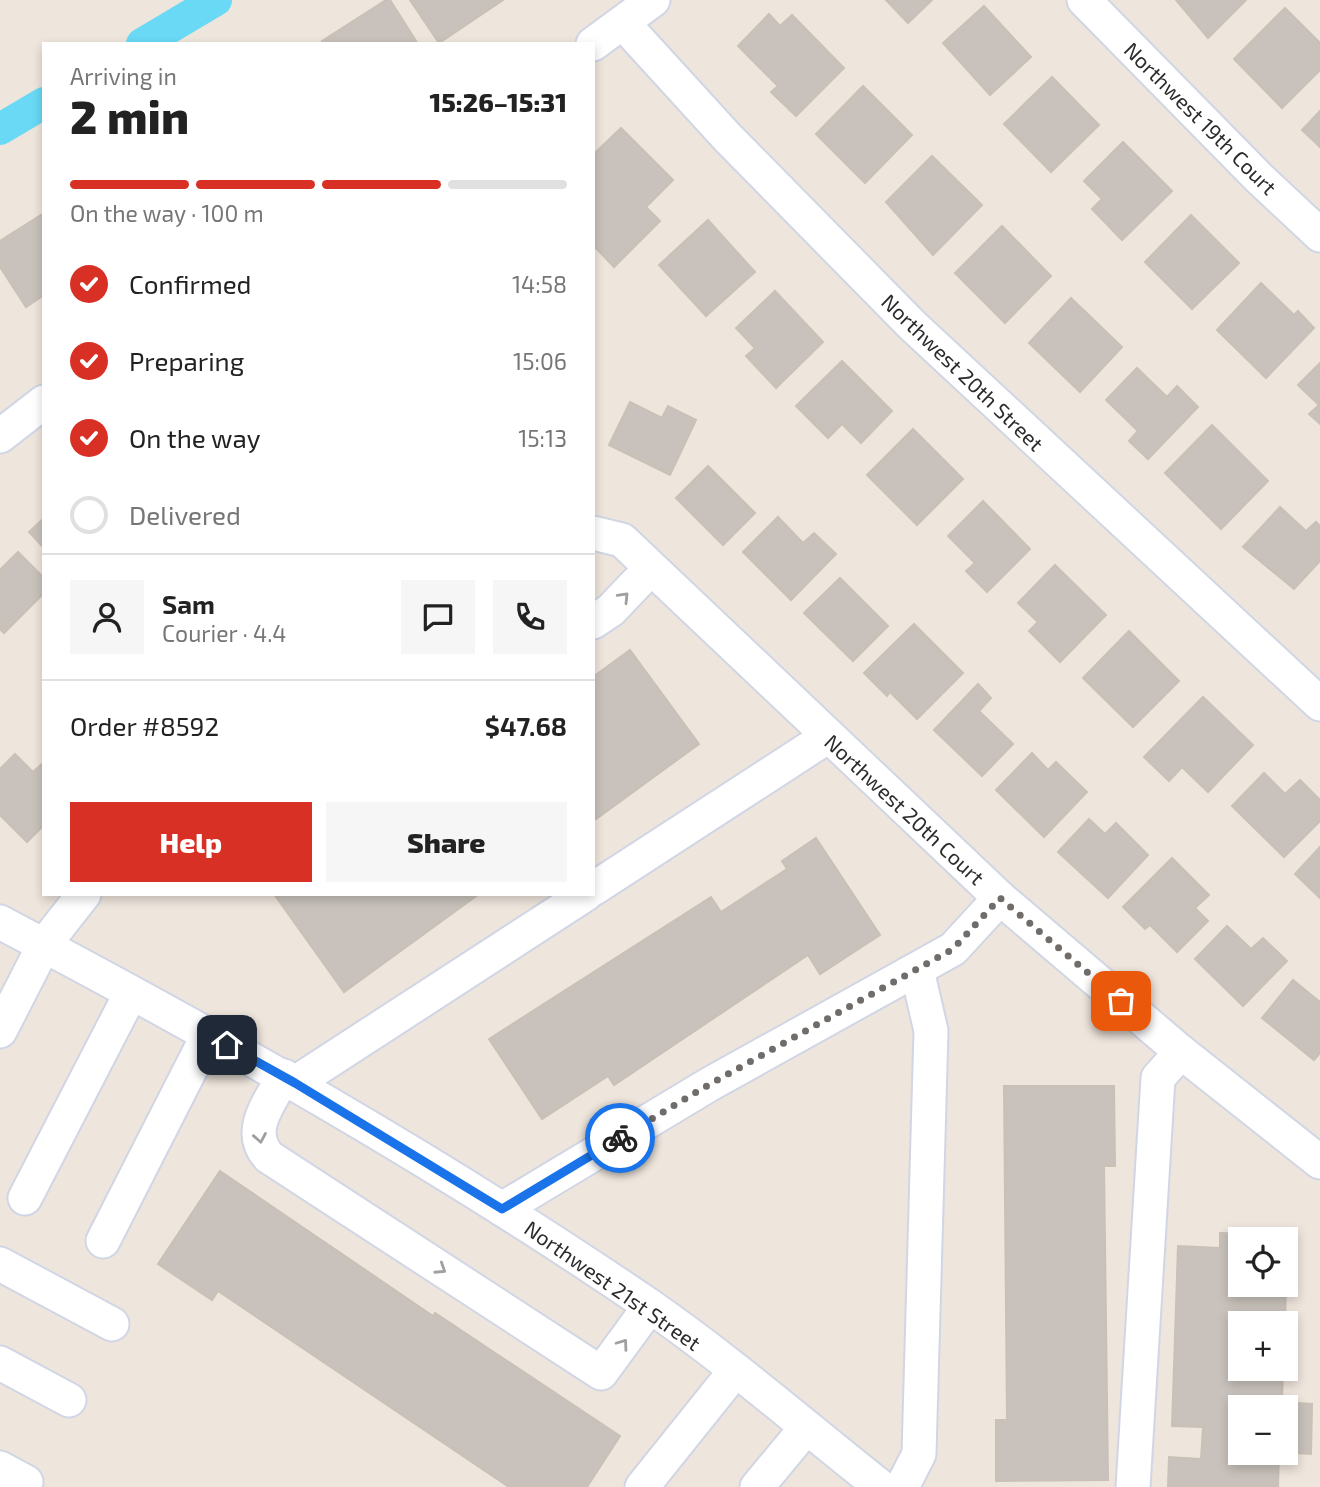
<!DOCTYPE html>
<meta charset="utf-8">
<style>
:root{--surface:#fff;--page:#f6f6f6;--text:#222;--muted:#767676;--line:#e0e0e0;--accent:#d93025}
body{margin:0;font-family:"Exo 2",sans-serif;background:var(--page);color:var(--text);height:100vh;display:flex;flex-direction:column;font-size:26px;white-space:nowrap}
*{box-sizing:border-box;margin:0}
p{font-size:23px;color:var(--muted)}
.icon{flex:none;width:38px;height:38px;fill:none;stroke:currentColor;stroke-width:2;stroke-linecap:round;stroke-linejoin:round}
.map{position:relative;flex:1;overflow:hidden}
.sheet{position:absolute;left:42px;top:42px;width:553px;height:854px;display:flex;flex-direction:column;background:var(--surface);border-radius:0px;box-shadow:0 4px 10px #0003}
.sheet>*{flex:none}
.controls{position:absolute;left:1228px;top:1227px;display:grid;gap:14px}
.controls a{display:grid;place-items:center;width:70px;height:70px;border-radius:0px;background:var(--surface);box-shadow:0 4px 10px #0003;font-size:35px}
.pin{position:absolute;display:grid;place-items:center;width:60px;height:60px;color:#fff;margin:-30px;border-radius:14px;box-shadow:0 4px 10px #0006}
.courier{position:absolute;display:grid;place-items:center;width:70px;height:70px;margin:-35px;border:5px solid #1a73e8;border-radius:50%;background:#fff;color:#222;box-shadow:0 2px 9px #0007}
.head em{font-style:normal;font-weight:800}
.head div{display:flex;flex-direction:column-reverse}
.head{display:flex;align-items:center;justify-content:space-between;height:119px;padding:0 28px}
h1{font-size:46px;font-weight:800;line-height:52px}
.bar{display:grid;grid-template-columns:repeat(4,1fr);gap:10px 7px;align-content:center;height:84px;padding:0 28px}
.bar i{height:9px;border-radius:5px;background:var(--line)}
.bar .active{background:var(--accent)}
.bar p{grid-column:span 4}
.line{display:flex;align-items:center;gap:18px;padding:0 28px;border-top:2px solid var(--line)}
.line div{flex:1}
.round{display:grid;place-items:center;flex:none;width:74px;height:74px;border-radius:0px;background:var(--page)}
ol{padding:0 28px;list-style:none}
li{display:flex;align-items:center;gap:21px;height:77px}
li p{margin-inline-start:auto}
li .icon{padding:7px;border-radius:50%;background:var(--accent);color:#fff;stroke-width:4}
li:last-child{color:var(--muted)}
li i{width:38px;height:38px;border:4px solid var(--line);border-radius:50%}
.primary-button{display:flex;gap:14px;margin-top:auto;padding:14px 28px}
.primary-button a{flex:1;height:80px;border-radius:0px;background:var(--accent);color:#fff;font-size:28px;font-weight:800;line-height:80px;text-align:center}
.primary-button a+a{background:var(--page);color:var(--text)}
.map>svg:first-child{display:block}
</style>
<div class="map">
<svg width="1320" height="1487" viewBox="0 0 1320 1487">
<rect width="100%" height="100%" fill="#eee5dc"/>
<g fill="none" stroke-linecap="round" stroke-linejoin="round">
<g stroke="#69d9f6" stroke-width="32">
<polyline points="142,44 216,0"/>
<polyline points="0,129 44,103"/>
</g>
</g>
<g fill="#c9c2bc" stroke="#c9c1b6" stroke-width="2">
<polygon points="386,0 390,0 418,44 324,44 322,41"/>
<polygon points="410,0 503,0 439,43"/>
<polygon points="886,0 932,0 908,23"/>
<polygon points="1176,0 1246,0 1208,38"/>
<polygon points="984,6 1031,57 990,95 943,43"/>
<polygon points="1285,8 1320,43 1320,70 1282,108 1234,59"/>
<polygon points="769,14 780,26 792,15 844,68 796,116 771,92 778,86 738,46"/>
<polygon points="1052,77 1099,125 1051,172 1004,124"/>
<polygon points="863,86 912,135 865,183 816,134"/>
<polygon points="1320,111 1320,147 1302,130"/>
<polygon points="621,128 673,180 646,207 660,221 614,267 593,245 593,155"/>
<polygon points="1123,142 1172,191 1122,240 1092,209 1102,199 1084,181"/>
<polygon points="932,156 982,205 933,255 886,202"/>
<polygon points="44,213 44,295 26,307 0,267 0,241"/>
<polygon points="1191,215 1239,263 1192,309 1145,262"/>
<polygon points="708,220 755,272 706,316 659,265"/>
<polygon points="1002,226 1051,276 1005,323 955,273"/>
<polygon points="1261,283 1294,315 1298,311 1314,328 1266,378 1217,330"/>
<polygon points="775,291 823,342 776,388 746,356 755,348 736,328"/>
<polygon points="1071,298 1122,347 1080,392 1029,343"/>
<polygon points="842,361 892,411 861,443 842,424 828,438 796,406"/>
<polygon points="1320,363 1320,424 1309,414 1319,405 1298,385"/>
<polygon points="1137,368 1167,397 1177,386 1198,407 1148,459 1129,441 1138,431 1106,400"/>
<polygon points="630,402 662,418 668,406 696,420 670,475 609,445"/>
<polygon points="1212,425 1268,481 1221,529 1165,473"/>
<polygon points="913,429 963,479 917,525 867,475"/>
<polygon points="708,466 755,513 723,545 676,498"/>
<polygon points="983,501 1030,549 987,592 966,571 975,563 948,536"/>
<polygon points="1280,507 1306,531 1316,522 1320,526 1320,561 1294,589 1243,547"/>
<polygon points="778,517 803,543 814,533 836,554 791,600 743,552"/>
<polygon points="44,518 44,548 29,532"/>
<polygon points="18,552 44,578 44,593 4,633 0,629 0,570"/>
<polygon points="1055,565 1106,615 1060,662 1029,631 1038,622 1018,603"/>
<polygon points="840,578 888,626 853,661 804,613"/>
<polygon points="914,624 963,673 917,719 890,692 887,696 864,673"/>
<polygon points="1129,631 1179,681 1133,727 1083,678"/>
<polygon points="630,650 699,744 596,819 593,815 593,677"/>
<polygon points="978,684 991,698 979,711 1013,744 982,776 934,730"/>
<polygon points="1203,697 1253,745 1208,792 1182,767 1169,781 1144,757"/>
<polygon points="1032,753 1048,770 1056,762 1087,792 1044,837 996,790"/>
<polygon points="15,754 33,772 44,762 44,825 27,842 0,815 0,769"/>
<polygon points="1264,773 1285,794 1300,780 1320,800 1320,821 1284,857 1232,806"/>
<polygon points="1089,819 1105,834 1116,823 1148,855 1108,898 1058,852"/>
<polygon points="816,838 880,935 820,974 808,955 614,1085 608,1076 542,1119 489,1039 711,897 721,912 787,869 782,861"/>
<polygon points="1320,847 1320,898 1295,874"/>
<polygon points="1172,858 1209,895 1195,908 1208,921 1177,952 1150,925 1145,929 1123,907"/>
<polygon points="274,894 479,894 344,992"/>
<polygon points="1227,926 1251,949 1263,938 1287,961 1243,1006 1195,959"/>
<polygon points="1293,980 1320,1002 1320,1053 1314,1060 1262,1018"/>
<polygon points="1004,1086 1114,1086 1115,1166 1104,1166 1108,1480 996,1481 996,1420 1007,1420"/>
<polygon points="220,1171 433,1316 435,1313 620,1436 587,1487 509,1487 218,1291 212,1300 158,1264"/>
<polygon points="1220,1233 1288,1235 1286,1279 1286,1239 1241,1239 1241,1284 1286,1284 1285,1323 1241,1323 1241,1368 1283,1368 1282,1402 1312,1404 1311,1454 1281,1452 1286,1452 1286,1407 1241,1407 1241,1452 1279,1452 1278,1487 1168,1487 1169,1457 1201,1459 1203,1427 1172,1426 1178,1246 1220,1248"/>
</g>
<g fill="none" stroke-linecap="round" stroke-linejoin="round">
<defs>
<g id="minor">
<polyline points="1084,0 1259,178 1320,235"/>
<polyline points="623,23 727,137 912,325 1320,704"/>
<polyline points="593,44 653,0"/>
<polyline points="0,436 44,402"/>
<polyline points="593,533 622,540 1000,898 1181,1052 1320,1162"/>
<polyline points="593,622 611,610 651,568"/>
<polyline points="593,889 827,737"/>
<path d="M0 922C222 1039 440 1163 647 1304 728 1360 804 1426 881 1487"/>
<polyline points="0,1031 44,945 84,894"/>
<path d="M284 1076C270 1102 245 1131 269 1157L601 1373 650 1306"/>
<polyline points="295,1083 586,894"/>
<polyline points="25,1198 131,993"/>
<polyline points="502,1209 710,1084 953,949 1000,898"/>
<polyline points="103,1241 208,1035"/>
<polyline points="0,1264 112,1324"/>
<polyline points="0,1363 69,1400"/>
<polyline points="0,1468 26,1482"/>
<polyline points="642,1487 735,1371"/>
<polyline points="757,1487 806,1428"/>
<polyline points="902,1487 919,1454 931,1031 917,970"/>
<polyline points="1133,1487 1158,1078 1181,1052"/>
</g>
</defs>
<use href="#minor" stroke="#d1d6e5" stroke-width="37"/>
<use href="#minor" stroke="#fff" stroke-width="33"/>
</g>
<defs><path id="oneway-chevron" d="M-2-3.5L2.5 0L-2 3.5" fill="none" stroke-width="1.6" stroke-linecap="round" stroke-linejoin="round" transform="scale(1.75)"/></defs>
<g stroke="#a0a0a0">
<use href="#oneway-chevron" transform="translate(624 597) rotate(-46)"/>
<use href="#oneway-chevron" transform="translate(260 1138) rotate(80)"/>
<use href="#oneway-chevron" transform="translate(441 1269) rotate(33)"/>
<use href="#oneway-chevron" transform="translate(623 1344) rotate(-54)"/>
</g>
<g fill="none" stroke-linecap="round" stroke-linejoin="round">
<polyline stroke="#6f6c69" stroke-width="7" stroke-dasharray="0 12.6" points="620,1138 710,1084 953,949 1000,898 1121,1001"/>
<polyline stroke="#1a73e8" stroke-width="9" points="227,1045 295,1083 502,1209 620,1138"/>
</g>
<g text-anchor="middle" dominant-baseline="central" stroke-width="6" stroke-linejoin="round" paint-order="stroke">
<g font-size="21" fill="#2b2b2b" stroke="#fff">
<text transform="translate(1201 118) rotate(45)">Northwest 19th Court</text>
<text transform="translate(963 372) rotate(44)">Northwest 20th Street</text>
<text transform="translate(905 809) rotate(43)">Northwest 20th Court</text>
<text transform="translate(613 1285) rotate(35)">Northwest 21st Street</text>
</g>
</g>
</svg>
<div class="controls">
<a><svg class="icon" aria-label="locate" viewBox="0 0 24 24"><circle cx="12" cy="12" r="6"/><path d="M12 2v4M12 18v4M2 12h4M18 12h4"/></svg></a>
<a>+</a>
<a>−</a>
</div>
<div class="pin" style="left:1121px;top:1001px;background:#ea580c"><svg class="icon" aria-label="bag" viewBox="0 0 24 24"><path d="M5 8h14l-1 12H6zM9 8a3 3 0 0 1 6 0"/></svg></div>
<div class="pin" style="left:227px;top:1045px;background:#1f2937"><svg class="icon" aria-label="home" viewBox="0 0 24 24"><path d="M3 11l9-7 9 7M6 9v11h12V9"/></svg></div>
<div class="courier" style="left:620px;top:1138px"><svg class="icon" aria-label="bike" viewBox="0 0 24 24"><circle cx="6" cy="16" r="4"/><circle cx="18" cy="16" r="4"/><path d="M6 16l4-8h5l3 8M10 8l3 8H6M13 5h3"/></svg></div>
<section class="sheet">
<div class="head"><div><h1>2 min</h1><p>Arriving in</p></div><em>15:26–15:31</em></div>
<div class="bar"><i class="active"></i><i class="active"></i><i class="active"></i><i></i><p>On the way · 100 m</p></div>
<ol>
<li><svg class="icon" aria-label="check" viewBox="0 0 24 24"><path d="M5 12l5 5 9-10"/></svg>Confirmed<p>14:58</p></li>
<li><svg class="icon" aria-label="check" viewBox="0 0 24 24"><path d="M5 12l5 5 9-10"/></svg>Preparing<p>15:06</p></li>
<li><svg class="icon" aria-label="check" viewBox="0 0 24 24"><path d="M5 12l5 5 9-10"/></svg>On the way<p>15:13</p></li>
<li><i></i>Delivered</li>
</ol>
<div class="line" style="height:126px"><a class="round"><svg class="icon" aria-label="person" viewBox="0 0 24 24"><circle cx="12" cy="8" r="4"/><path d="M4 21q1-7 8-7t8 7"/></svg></a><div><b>Sam</b><p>Courier · 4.4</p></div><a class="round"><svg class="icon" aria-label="chat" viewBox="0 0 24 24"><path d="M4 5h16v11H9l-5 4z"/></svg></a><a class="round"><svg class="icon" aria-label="phone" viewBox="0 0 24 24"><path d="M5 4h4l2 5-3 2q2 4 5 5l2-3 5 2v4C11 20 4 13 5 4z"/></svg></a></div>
<div class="line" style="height:91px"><div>Order #8592</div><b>$47.68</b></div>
<div class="primary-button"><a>Help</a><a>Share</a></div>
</section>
</div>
